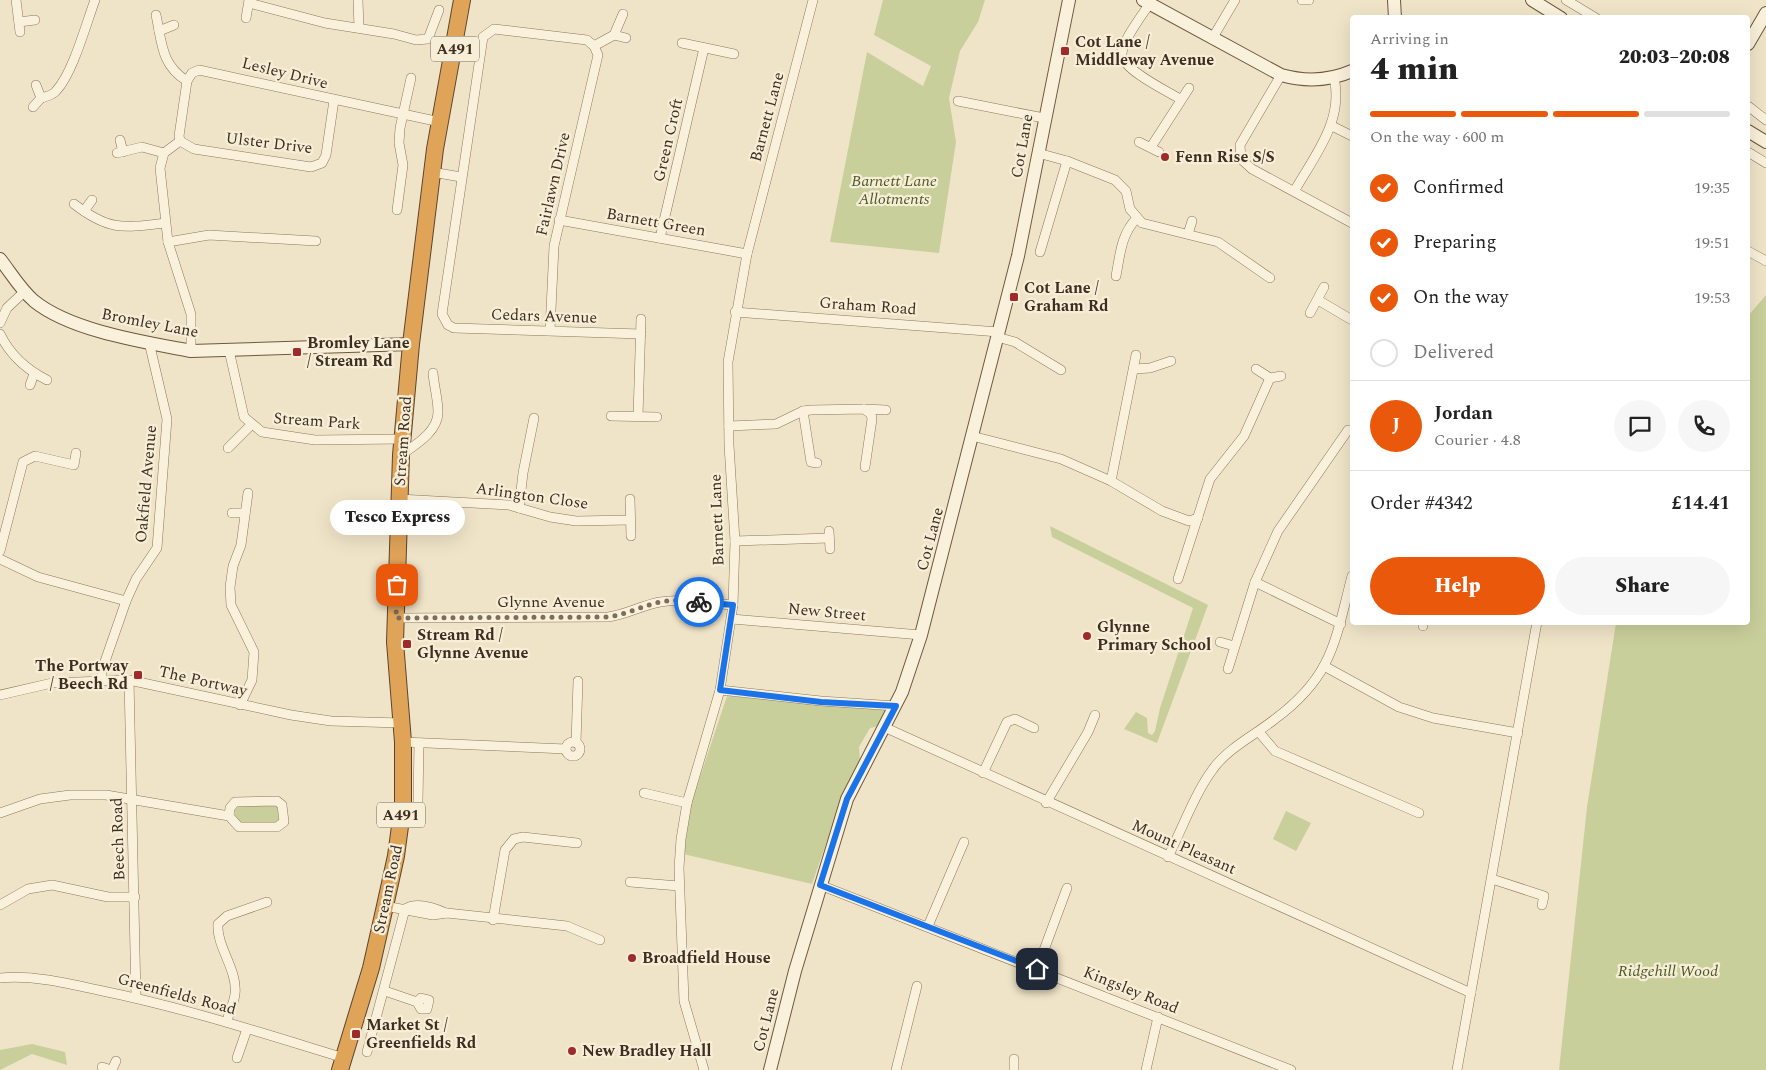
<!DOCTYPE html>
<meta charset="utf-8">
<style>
:root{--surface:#fff;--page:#f6f6f6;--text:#222;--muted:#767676;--line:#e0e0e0;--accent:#ea580c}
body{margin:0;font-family:Spectral,serif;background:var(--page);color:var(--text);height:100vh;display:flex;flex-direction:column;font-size:19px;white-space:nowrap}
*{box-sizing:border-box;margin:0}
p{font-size:16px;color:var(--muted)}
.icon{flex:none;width:28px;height:28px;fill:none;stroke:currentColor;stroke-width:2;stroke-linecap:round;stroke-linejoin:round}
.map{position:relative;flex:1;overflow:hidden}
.details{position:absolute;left:1350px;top:15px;width:400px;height:610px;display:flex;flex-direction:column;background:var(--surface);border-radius:5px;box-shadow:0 5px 20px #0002}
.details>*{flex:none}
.pin{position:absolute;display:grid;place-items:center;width:42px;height:42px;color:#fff;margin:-21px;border-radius:10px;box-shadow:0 2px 8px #0006}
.courier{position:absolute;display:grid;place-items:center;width:50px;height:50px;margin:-25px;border:4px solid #1a73e8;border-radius:50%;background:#fff;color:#222;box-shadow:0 1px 6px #0007}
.bubble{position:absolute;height:35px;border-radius:18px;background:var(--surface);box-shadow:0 5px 20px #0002;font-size:16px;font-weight:800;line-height:35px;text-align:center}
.overview em{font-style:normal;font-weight:800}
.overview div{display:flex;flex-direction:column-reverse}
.overview{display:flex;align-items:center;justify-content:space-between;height:85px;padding:0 20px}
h1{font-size:32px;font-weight:800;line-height:38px}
.bar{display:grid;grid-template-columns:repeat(4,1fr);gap:8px 5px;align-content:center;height:60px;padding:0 20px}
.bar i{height:6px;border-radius:4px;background:var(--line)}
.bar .current{background:var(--accent)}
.bar p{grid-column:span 4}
.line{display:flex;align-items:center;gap:12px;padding:0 20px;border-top:1px solid var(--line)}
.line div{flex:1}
.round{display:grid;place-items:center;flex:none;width:52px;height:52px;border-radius:26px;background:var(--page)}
ol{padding:0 20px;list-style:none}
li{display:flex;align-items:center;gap:15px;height:55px}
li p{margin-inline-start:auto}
li .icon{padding:5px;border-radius:50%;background:var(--accent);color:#fff;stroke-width:4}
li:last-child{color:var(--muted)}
li i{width:28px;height:28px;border:2px solid var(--line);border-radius:50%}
.primary-button{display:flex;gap:10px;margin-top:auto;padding:10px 20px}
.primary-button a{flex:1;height:58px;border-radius:30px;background:var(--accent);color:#fff;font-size:20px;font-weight:800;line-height:58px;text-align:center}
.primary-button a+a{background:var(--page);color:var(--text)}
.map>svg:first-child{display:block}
</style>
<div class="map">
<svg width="1766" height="1070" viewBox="0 0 1766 1070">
<rect width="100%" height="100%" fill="#f0e4c8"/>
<g fill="#c9cf9b">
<polygon points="883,0 985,0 978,22 960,51 949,98 956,142 939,253 830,242 867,52 923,86 931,66 874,35"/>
<polygon points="1766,295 1766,1070 1559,1070 1587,807 1616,623 1748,622 1748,316"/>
<polygon points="1050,526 1208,605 1157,743 1124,729 1136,712 1147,718 1148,733 1152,735 1155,731 1160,708 1193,608 1052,537"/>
<polygon points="727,696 887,710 879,726 870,728 859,747 860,761 842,798 812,884 683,854 687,816"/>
<polygon points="277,805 279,822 239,824 235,816 235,810 239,806"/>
<polygon points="1286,811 1311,823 1296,851 1273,839"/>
<polygon points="32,1044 65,1052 67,1065 32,1054 0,1070 0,1050"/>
</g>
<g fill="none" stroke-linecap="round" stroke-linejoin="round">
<defs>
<g id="street">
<polyline points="16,0 20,32"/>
<polyline points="358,0 359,28"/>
<polyline points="1302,0 1309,0"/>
<polyline points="1566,0 1596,18"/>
<polyline points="249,3 325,23 394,34 416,40 428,39 439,10"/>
<path d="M1150 3C1143 14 1121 42 1122 55 1123 70 1167 91 1180 99"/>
<path d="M156 15C162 43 161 65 187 81"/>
<polyline points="246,18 249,0"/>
<polyline points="19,22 35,20"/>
<polyline points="159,31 174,25"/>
<polyline points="614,35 626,38"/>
<polyline points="1212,39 1235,0"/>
<polyline points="682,43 734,54"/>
<polyline points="594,46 614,35 623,14"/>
<polyline points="1281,75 1240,145 1241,159 1252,169 1352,223"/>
<path d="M41 98C47 96 52 96 56 91 73 73 86 24 95 0"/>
<polyline points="958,101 1044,118"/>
<polyline points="1748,106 1766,120"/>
<polyline points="33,107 41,98 36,85"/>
<polyline points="1332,126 1352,136"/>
<polyline points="120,140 123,152"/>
<polyline points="180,141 179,136 187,81 192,73 199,70 440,122"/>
<polyline points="180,141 164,153 160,168 168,242 191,314 191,351"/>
<polyline points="180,141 194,149 311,167 322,163 326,155 334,100"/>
<polyline points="1139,142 1159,152"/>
<polyline points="1151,147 1189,88"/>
<polyline points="1748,152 1766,163"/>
<polyline points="117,153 142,147 164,153"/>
<polyline points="1038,153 1067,161 1115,180 1126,191 1130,209 1142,223 1218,242 1270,278"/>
<polyline points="432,172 461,177"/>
<path d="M1295 190C1315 155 1344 120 1334 78"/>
<path d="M74 204C109 231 123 228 165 223"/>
<polyline points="397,210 403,165 399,143 400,128 411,78"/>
<polyline points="84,211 92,200"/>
<polyline points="559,220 747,254"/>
<polyline points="1188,234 1192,221"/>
<polyline points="660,238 704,48"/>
<polyline points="168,242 209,235 316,241"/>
<polyline points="1748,251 1766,261"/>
<polyline points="1040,252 1067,161"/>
<path d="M1116 276C1120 255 1121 234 1137 218"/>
<polyline points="1318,300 1352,320"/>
<polyline points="735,312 999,332"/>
<polyline points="1310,313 1324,287"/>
<polyline points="0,323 7,308 24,292"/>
<polyline points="550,331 554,246 598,55 594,46 587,40 494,29 483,37 442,314 448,325 454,328 641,334"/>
<path d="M0 334C10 355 27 370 47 380"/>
<polyline points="997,337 1015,342 1061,370"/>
<polyline points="229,350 244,417 262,432 315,440 402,439"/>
<polyline points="1134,369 1150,368 1171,361"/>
<polyline points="1256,369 1270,378"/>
<polyline points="30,385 34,374"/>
<polyline points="864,409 886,410"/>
<polyline points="803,411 811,462 817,463"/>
<polyline points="611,416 657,417"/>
<polyline points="638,416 641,319"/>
<polyline points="729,426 776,424 803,411 811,410 864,409 871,414 872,419 865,467"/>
<polyline points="972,436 1061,459 1111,481 1162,511 1189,521 1198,518"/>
<polyline points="228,448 251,425"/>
<path d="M401 455C415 445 438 432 438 412 438 399 434 386 433 373"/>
<polyline points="1111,481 1136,355"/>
<polyline points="399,499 509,505 550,517 576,521 630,520"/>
<polyline points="630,499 631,536"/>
<polyline points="519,508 523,473 534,418"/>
<polyline points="232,513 245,513"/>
<polyline points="829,531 830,549"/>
<polyline points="735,541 829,538"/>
<polyline points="0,551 23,462 35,456 74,465 76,453"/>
<polyline points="0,559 38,577 126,601"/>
<polyline points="1178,579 1210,479 1244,436 1270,378 1281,376"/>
<polyline points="1255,582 1341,624"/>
<path d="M396 618 608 617C626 615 642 605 660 602 684 598 709 603 733 605"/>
<polyline points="732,619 921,635"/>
<polyline points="1423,622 1423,626"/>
<polyline points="1220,642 1234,646"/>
<polyline points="1324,666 1399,707 1433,718 1518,733"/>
<polyline points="1228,669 1255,582 1278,531 1348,430 1352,430"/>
<polyline points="102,679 102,670 126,601 136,579 157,548 167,419 149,342"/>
<polyline points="129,680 136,997"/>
<polyline points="720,690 821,701 896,706"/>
<polyline points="0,695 52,683 129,680 291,715 331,721 401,723"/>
<polyline points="240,705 252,680 254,652 231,605 230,587 233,566 241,545 248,493"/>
<polyline points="884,727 1471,993"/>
<polyline points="1259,732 1275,751 1419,813"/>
<polyline points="403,742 566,749"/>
<circle cx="573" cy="749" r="7"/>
<polyline points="576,743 578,681"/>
<polyline points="983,773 1007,722 1015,719 1034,728"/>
<polyline points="644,793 687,803"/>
<polyline points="418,802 419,743"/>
<polyline points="1046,803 1088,732 1095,715"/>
<polyline points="0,813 40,799 70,795 106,795 229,816 239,827 277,827 284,822 282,805 277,801 235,802 230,808 229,816"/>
<path d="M1168 857C1182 829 1195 793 1213 769 1228 748 1255 735 1275 719 1333 676 1335 641 1352 576"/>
<polyline points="1492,879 1544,896 1542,905"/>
<polyline points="630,882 679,886"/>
<polyline points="820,885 1291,1070"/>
<polyline points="0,905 28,889 52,885 108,897 135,897"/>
<polyline points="385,906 433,915 447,913 567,926 600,940"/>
<path d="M405 909C417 901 435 908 446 913"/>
<polyline points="493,920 505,850 514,839 523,837 577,843"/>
<polyline points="928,926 964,842"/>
<polyline points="1037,969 1067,888"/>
<path d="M0 978C33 975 66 983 98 990 182 1007 262 1033 344 1058"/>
<polyline points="385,991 417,1002 421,1009 427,1009 429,1000 421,998 417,1002"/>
<path d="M227 1021C229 1013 234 1003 235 994 238 970 216 946 218 924L227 916 267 902"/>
<polyline points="367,1052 405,909"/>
<polyline points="237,1058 247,1029"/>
<polyline points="1014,1059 1014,1070"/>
<polyline points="102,1067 111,1070"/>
<polyline points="112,1070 116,1061"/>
<polyline points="704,1070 684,1001 679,868 681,839 687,803 720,690 733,605 735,541 729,445 728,362 747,254 813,0"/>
<polyline points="896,1070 917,986"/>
<polyline points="1146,1070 1158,1017"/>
<polyline points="1457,1070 1537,622"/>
</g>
<g id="secondary">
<path d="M1143 0 1281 75C1306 82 1329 81 1352 71"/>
<polyline points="1394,0 1395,18"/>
<polyline points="1532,0 1561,18"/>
<polyline points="1748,44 1766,13"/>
<polyline points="1748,131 1766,142"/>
<path d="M0 259C11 273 20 289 34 301 71 331 144 342 191 351L411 344"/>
<polyline points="770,1070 795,971 847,799 902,692 921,635 1018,256 1069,0"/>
</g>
<polyline id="highway" points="340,1070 371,968 385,906 396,856 403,804 403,742 395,642 401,455 411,344 435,149 462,0"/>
</defs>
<use href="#street" stroke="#8d765c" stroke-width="10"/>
<use href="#secondary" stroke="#6f573f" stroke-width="14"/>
<use href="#highway" stroke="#5b4430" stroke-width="18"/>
<use href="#street" stroke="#faf1dc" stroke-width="9"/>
<use href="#secondary" stroke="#faf1dc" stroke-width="12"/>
<use href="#highway" stroke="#e0a458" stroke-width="16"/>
</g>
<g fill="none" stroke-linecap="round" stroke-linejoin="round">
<path stroke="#7c6e5b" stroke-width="5" stroke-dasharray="0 9" d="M397 585 396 618 608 617C625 615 640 607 656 603 670 599 685 601 699 602"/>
<polyline stroke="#1a73e8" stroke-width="6" points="699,602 733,605 720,690 821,702 896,706 847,799 820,885 1037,969"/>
</g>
<g fill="#9e2a2b" stroke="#f7eed8" stroke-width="2">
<rect x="1060" y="46" width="10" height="10" rx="2.5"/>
<circle cx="1165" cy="157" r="5"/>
<rect x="1009" y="292" width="10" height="10" rx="2.5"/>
<rect x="292" y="347" width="10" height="10" rx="2.5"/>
<circle cx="1087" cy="636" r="5"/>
<rect x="402" y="639" width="10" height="10" rx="2.5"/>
<rect x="133" y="670" width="10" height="10" rx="2.5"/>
<circle cx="632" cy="958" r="5"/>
<rect x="351" y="1029" width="10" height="10" rx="2.5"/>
<circle cx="572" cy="1051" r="5"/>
</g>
<g text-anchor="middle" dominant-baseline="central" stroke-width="4.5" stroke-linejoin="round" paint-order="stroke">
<g fill="#f7eed8" stroke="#756857" stroke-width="1">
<rect x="431" y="36.5" width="48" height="25" rx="4"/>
<rect x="377" y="802.5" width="48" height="25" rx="4"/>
</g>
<g font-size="15" font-weight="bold" fill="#3d2e20">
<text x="455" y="49">A491</text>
<text x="401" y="815">A491</text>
</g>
<g font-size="16" font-weight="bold" fill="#3d2e20" stroke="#f7eed8" text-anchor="start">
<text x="1075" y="42">Cot Lane /<tspan x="1075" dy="18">Middleway Avenue</tspan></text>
<text x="1175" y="157">Fenn Rise S/S</text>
<text x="1024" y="288">Cot Lane /<tspan x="1024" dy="18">Graham Rd</tspan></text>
<text x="307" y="343">Bromley Lane<tspan x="307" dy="18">/ Stream Rd</tspan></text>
<text x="1097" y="627">Glynne<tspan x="1097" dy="18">Primary School</tspan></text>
<text x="417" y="635">Stream Rd /<tspan x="417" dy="18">Glynne Avenue</tspan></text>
<text x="128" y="666" text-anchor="end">The Portway<tspan x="128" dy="18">/ Beech Rd</tspan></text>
<text x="642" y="958">Broadfield House</text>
<text x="366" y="1025">Market St /<tspan x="366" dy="18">Greenfields Rd</tspan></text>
<text x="582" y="1051">New Bradley Hall</text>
</g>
<g font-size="16" fill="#3d2e20" stroke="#f7eed8">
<text transform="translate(285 73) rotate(14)">Lesley Drive</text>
<text transform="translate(767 117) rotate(-75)">Barnett Lane</text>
<text transform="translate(668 140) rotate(-77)">Green Croft</text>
<text transform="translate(269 143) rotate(7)">Ulster Drive</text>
<text transform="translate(1022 146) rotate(-80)">Cot Lane</text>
<text transform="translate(553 184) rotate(-77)">Fairlawn Drive</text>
<text transform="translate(656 222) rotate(10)">Barnett Green</text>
<text transform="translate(868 306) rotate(4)">Graham Road</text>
<text transform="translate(544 316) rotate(2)">Cedars Avenue</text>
<text transform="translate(150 323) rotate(11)">Bromley Lane</text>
<text transform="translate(317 421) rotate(4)">Stream Park</text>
<text transform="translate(403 441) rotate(-86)">Stream Road</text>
<text transform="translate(146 484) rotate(-85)">Oakfield Avenue</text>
<text transform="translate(532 496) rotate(8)">Arlington Close</text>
<text transform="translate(717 520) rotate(-92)">Barnett Lane</text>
<text transform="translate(930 539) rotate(-75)">Cot Lane</text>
<text x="551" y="602">Glynne Avenue</text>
<text transform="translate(827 612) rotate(5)">New Street</text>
<text transform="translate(203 681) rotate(13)">The Portway</text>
<text transform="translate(118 839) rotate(-92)">Beech Road</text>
<text transform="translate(1184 847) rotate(24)">Mount Pleasant</text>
<text transform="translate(388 889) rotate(-78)">Stream Road</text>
<text transform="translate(1131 990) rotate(22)">Kingsley Road</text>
<text transform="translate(177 994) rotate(15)">Greenfields Road</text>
<text transform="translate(766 1020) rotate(-76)">Cot Lane</text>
</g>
<g font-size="16" font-style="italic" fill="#4d5a26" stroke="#f7eed8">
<text x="894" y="181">Barnett Lane<tspan x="894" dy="18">Allotments</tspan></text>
<text x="1668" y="971">Ridgehill Wood</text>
</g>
</g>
</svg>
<div class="pin" style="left:397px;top:585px;background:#ea580c"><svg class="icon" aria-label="bag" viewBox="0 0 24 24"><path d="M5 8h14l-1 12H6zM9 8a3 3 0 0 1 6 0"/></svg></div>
<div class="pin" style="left:1037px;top:969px;background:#1f2937"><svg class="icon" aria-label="home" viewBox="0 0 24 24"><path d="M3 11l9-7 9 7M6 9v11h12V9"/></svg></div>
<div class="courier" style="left:699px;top:602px"><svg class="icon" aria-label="bike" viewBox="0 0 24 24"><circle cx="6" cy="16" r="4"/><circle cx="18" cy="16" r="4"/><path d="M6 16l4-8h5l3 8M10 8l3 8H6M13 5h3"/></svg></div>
<div class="bubble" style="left:330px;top:500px;width:135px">Tesco Express</div>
<section class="details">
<div class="overview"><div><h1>4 min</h1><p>Arriving in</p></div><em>20:03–20:08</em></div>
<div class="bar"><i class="current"></i><i class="current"></i><i class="current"></i><i></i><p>On the way · 600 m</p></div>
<ol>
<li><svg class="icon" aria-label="check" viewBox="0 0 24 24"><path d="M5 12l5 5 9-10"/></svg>Confirmed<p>19:35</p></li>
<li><svg class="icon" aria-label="check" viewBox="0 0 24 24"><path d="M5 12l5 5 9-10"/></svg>Preparing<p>19:51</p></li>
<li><svg class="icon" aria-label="check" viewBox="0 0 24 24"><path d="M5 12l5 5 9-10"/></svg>On the way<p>19:53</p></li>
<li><i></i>Delivered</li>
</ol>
<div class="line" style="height:90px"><b class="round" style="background:var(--accent);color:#fff">J</b><div><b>Jordan</b><p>Courier · 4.8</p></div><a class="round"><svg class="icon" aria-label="chat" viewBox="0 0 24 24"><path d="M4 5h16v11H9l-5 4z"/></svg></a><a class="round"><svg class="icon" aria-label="phone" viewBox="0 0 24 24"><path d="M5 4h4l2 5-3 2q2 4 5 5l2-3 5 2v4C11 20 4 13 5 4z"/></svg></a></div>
<div class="line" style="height:65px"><div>Order #4342</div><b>£14.41</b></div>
<div class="primary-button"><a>Help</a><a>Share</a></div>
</section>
</div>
